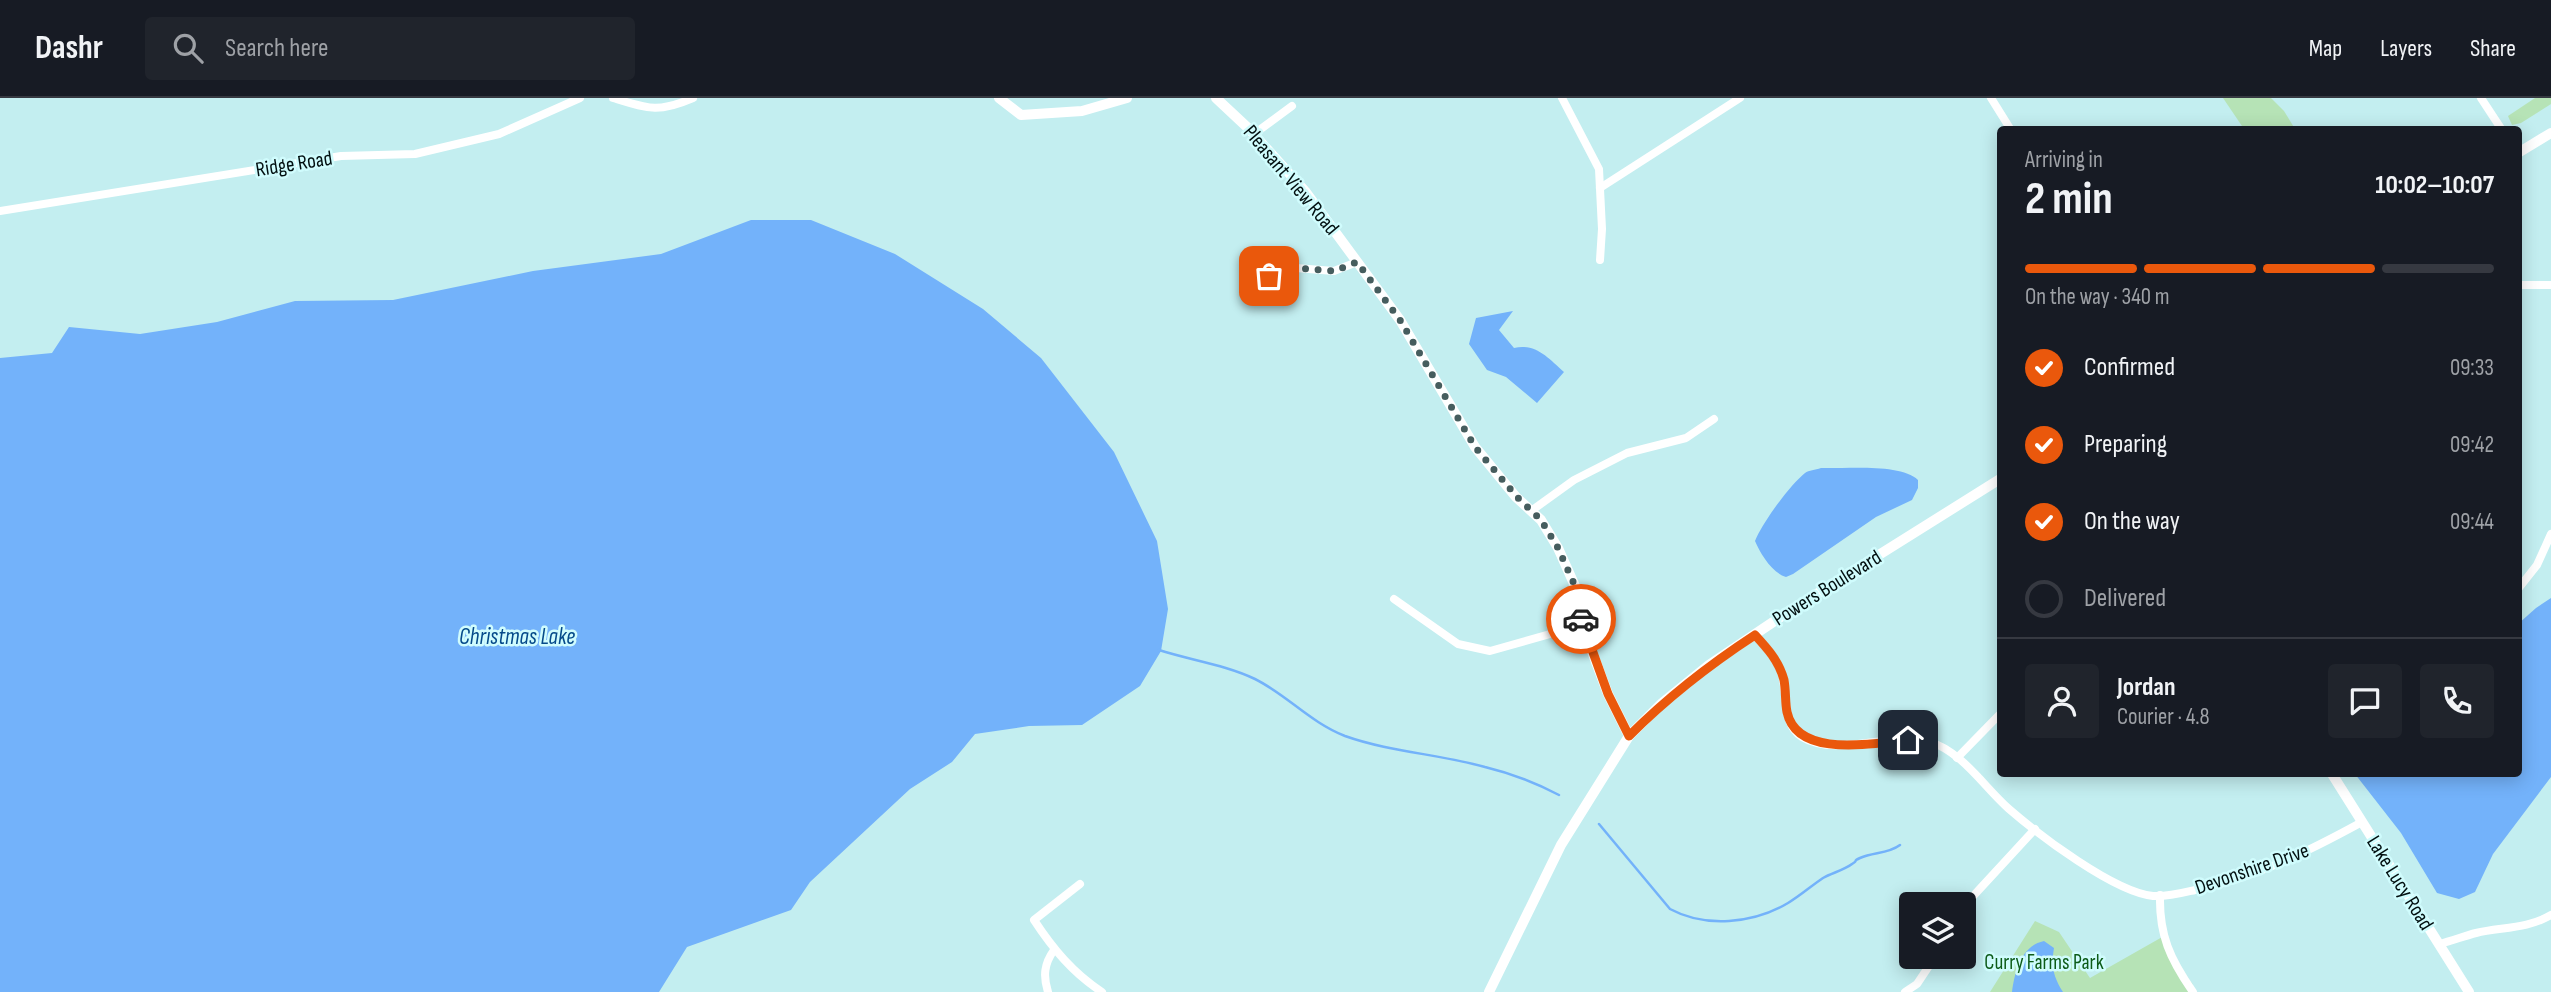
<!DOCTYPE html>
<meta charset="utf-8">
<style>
:root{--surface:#171b24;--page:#20242c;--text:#f1f3f6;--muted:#9ea1a6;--line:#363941;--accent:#ea580c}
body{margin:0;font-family:"Sofia Sans Condensed",sans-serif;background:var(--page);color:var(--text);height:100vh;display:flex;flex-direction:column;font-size:26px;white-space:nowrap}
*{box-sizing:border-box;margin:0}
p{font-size:23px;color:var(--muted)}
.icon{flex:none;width:38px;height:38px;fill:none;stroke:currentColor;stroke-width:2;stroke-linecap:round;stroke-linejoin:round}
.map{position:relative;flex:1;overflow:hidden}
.panel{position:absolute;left:1997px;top:28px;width:525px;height:651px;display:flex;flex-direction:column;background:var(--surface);border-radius:7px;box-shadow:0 4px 18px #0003}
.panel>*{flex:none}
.buttons{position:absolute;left:1899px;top:794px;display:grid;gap:14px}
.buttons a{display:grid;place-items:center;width:77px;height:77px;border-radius:7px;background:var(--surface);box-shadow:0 4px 18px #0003;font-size:35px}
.pin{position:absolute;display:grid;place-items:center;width:60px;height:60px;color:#fff;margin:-30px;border-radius:14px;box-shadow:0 4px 10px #0006}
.courier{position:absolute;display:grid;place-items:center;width:70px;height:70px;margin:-35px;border:5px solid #ea580c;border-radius:50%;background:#fff;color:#222;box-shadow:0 2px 9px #0007}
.overview em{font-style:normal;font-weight:700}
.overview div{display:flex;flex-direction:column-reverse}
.overview{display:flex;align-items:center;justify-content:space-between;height:119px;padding:0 28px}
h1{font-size:46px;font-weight:700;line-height:52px}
.bar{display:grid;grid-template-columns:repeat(4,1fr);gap:10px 7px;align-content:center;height:84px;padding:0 28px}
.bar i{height:9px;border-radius:5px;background:var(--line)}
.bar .current{background:var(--accent)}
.bar p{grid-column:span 4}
.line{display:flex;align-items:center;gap:18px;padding:0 28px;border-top:2px solid var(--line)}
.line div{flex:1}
.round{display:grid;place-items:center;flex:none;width:74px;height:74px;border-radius:7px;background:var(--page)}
ol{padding:0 28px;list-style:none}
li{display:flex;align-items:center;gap:21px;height:77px}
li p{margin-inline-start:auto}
li .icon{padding:7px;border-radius:50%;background:var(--accent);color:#fff;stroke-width:4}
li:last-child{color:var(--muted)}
li i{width:38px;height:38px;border:4px solid var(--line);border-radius:50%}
header{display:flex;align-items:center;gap:42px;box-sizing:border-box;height:98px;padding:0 35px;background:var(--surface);border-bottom:2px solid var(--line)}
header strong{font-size:33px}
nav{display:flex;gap:38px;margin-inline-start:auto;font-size:24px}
.search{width:490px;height:63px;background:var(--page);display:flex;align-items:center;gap:18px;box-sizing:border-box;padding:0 24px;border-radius:7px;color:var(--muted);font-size:26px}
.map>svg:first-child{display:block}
</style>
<header>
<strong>Dashr</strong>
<div class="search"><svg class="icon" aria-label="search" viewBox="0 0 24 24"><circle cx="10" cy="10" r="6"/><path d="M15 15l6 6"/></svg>Search here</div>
<nav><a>Map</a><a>Layers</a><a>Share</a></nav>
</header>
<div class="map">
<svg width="2551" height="894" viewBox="0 0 2551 894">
<rect width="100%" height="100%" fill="#c3eef0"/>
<g fill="#b6e3b6">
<polygon points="2223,0 2271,0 2284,13 2295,31 2244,31"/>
<polygon points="2535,0 2551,0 2551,6 2521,25 2512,27 2508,18"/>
<polygon points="2035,823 2059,834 2090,880 2164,838 2179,874 2192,885 2195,894 1990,894"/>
</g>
<g fill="#73b2fa">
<polygon points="751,122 811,122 895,156 983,211 1041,260 1114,354 1157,443 1168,511 1161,553 1140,588 1082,627 1029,628 975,636 952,664 910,691 810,784 791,812 687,849 659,894 0,894 0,260 52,255 69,229 140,236 217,224 295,203 393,202 533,173 661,156"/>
<path d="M1513 213 1499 232 1514 250C1536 245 1548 260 1564 274L1537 305 1506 279 1487 272 1469 246 1476 220Z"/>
<path d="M1821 370C1845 371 1901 365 1918 382V390L1912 402 1876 419 1793 476 1786 479C1772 475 1760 455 1755 443 1762 425 1790 387 1805 375 1809 372 1815 372 1821 370Z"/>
<polygon points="2551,500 2551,679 2493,756 2475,794 2459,801 2437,795 2401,735 2355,676 2518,676 2518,526 2536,510"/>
<path d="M2044 843 2054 850C2051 868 2053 878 2063 894H2012C2015 873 2021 848 2044 843Z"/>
</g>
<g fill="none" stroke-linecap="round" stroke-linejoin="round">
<g stroke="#73b2fa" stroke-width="2.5">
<path d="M1159 552C1190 562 1226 567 1255 581 1287 597 1311 625 1345 638 1390 654 1439 656 1485 669 1510 675 1536 685 1559 697"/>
<path d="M1599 726 1670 811C1705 830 1753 826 1788 805 1800 798 1811 788 1823 780 1832 775 1844 772 1852 766 1860 761 1851 764 1860 760 1874 754 1888 756 1900 747"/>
</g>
<g stroke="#fff" stroke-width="8">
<path d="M613 0C649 11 658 15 693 0"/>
<polyline points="1562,0 1599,71 1602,131 1600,162"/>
<polyline points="1991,0 2011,32"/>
<polyline points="2481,0 2502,32"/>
<polyline points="1254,36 1292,8"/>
<polyline points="1600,90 1740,0"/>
<polyline points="0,113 341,58 415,56 499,36 580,0"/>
<polyline points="2518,187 2551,187"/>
<polyline points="1249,190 1281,173 1296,170 1334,173 1357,164"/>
<polyline points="1531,413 1574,382 1627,355 1686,340 1714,321"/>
<polyline points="2518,491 2537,467 2551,436"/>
<polyline points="1394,501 1458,546 1490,553 1582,527"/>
<path d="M1755 537C1764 547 1774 557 1780 571 1789 591 1780 626 1802 639 1837 660 1893 633 1928 643 1963 654 1983 688 2009 711 2039 737 2114 794 2153 798 2167 799 2182 795 2195 792 2255 780 2309 753 2362 724"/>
<polyline points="1957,660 2000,616"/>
<path d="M1080 786 1034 822C1053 851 1073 875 1102 894"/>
<path d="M2160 797C2159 837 2170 861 2193 894"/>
<polyline points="1964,808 2035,731"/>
<path d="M2439 846C2452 843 2464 838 2476 835 2502 829 2527 831 2551 817"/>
<path d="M1048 894C1043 878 1044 866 1054 852"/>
<polyline points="1905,894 1917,886 1935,859"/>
</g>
<g stroke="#fff" stroke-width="10">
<polyline points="999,0 1021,17 1082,13 1127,0"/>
<polyline points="1216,0 1248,30 1305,93 1400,222 1475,349 1516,399 1541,422 1558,450 1575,488 1582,527 1608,596 1629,638"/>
<polyline points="2518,55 2551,35"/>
<polyline points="2332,676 2469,894"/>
<polyline points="1489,894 1561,747 1629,638 1661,606 1709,567 1791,512 2000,381"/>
</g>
</g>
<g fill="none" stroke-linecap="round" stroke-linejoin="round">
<polyline stroke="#465d5e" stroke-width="7" stroke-dasharray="0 12.6" points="1269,178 1282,173 1296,170 1334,173 1357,164 1400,222 1475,349 1517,399 1541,422 1558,450 1575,488 1581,521"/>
<path stroke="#ea580c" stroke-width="9" d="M1581 521 1608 596 1629 638C1668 599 1709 567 1755 537 1767 550 1779 563 1784 582 1786 593 1785 604 1787 614 1797 661 1874 645 1908 642"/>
</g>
<g text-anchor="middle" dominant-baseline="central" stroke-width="5" stroke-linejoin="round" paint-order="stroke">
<g font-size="21" fill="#020f10" stroke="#d0fcfd">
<text transform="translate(294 66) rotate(-9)">Ridge Road</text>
<text transform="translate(1291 82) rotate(50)">Pleasant View Road</text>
<text transform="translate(1827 490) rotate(-32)">Powers Boulevard</text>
<text transform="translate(2252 771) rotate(-19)">Devonshire Drive</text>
<text transform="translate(2400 785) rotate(58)">Lake Lucy Road</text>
</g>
<g font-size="21" fill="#0d5b18" stroke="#d0fcfd">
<text x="2044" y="864">Curry Farms Park</text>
</g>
<g font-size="23" font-style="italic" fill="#054a8a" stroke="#d0fcfd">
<text x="517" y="539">Christmas Lake</text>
</g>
</g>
</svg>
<div class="buttons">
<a><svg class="icon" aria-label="layers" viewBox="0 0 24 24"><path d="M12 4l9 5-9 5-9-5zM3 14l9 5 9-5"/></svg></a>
</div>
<div class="pin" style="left:1269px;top:178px;background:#ea580c"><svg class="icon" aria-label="bag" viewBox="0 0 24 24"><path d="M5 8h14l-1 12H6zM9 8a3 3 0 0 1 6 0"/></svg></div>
<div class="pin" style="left:1908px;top:642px;background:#1f2937"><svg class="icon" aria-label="home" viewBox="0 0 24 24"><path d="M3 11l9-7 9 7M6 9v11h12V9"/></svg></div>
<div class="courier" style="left:1581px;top:521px"><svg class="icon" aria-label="car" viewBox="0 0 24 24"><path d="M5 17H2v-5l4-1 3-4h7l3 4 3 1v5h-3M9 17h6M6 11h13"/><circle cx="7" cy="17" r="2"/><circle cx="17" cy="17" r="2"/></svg></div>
<section class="panel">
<div class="overview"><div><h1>2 min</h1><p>Arriving in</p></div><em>10:02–10:07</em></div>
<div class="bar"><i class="current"></i><i class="current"></i><i class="current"></i><i></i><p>On the way · 340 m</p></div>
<ol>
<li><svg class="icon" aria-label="check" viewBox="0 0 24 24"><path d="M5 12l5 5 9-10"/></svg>Confirmed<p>09:33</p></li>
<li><svg class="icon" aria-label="check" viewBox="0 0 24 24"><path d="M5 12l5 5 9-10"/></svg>Preparing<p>09:42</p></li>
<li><svg class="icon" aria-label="check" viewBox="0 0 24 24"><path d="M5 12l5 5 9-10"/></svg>On the way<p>09:44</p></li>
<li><i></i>Delivered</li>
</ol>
<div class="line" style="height:126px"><a class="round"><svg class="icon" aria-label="person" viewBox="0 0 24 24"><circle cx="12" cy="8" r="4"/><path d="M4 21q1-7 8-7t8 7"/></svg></a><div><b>Jordan</b><p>Courier · 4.8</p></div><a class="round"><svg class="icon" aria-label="chat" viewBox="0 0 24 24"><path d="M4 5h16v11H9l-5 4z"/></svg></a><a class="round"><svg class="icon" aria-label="phone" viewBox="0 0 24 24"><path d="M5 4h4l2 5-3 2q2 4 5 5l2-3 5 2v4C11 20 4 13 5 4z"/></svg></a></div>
</section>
</div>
